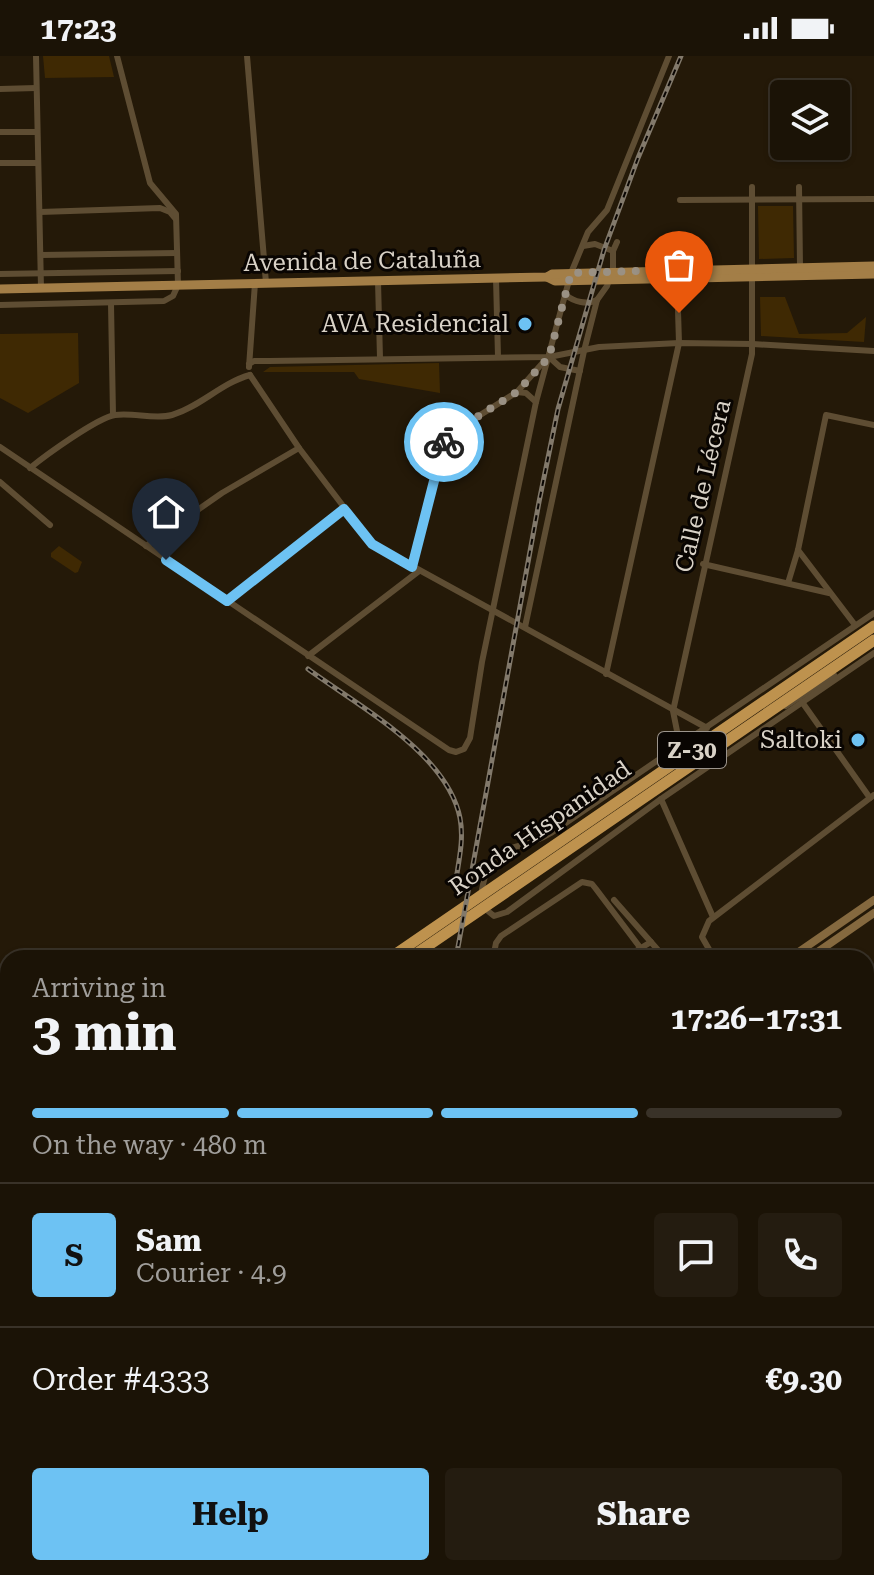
<!DOCTYPE html>
<meta charset="utf-8">
<style>
:root{--surface:#1b1306;--page:#241c10;--text:#f1f3f6;--muted:#a09e9b;--line:#393228;--accent:#6dc2f3}
body{margin:0;font-family:"Roboto Serif",serif;background:var(--page);color:var(--text);height:100vh;display:flex;flex-direction:column;font-size:30px;white-space:nowrap}
*{box-sizing:border-box;margin:0}
p{font-size:26px;color:var(--muted)}
.icon{flex:none;width:44px;height:44px;fill:none;stroke:currentColor;stroke-width:2;stroke-linecap:round;stroke-linejoin:round}
.map{position:relative;flex:1;overflow:hidden}
.side{position:absolute;left:0px;top:894px;width:874px;height:626px;display:flex;flex-direction:column;background:var(--surface);border-radius:24px 24px 0 0;box-shadow:0 2px 6px #0004,0 0 0 2px var(--line)}
.side>*{flex:none}
.tools{position:absolute;left:770px;top:24px;display:grid;gap:16px}
.tools a{display:grid;place-items:center;width:80px;height:80px;border-radius:8px;background:var(--surface);box-shadow:0 2px 6px #0004,0 0 0 2px var(--line);font-size:40px}
.pin{position:absolute;display:grid;place-items:center;width:68px;height:68px;color:#fff;margin:-82px -34px;border-radius:50% 50% 50% 0;rotate:-45deg;box-shadow:0 0 8px #0007}
.pin .icon{rotate:45deg}
.courier{position:absolute;display:grid;place-items:center;width:80px;height:80px;margin:-40px;border:6px solid #6dc2f3;border-radius:50%;background:#fff;color:#222;box-shadow:0 2px 10px #0007}
.summary em{font-style:normal;font-weight:700}
.summary div{display:flex;flex-direction:column-reverse}
.summary{display:flex;align-items:center;justify-content:space-between;height:136px;padding:0 32px}
h1{font-size:52px;font-weight:700;line-height:60px}
.bar{display:grid;grid-template-columns:repeat(4,1fr);gap:12px 8px;align-content:center;height:96px;padding:0 32px}
.bar i{height:10px;border-radius:6px;background:var(--line)}
.bar .selected{background:var(--accent)}
.bar p{grid-column:span 4}
.line{display:flex;align-items:center;gap:20px;padding:0 32px;border-top:2px solid var(--line)}
.line div{flex:1}
.round{display:grid;place-items:center;flex:none;width:84px;height:84px;border-radius:8px;background:var(--page)}
.button{display:flex;gap:16px;margin-top:auto;padding:16px 32px}
.button a{flex:1;height:92px;border-radius:8px;background:var(--accent);color:#111;font-size:32px;font-weight:700;line-height:92px;text-align:center}
.button a+a{background:var(--page);color:var(--text)}
.status{display:flex;justify-content:space-between;align-items:center;height:56px;padding:0 40px;background:var(--surface);direction:ltr}
.status svg{height:22px;fill:currentColor}
.map>svg:first-child{display:block}
</style>
<div class="status"><b>17:23</b><svg viewBox="0 0 49 12"><path d="M0 12V9h3v3zM5 12V6h3v6zM10 12V3h3v9zM15 12V0h3v12zM26 1h20v11H26zM47 4h2v5h-2z"/></svg></div>
<div class="map">
<svg width="874" height="1519" viewBox="0 0 874 1519">
<rect width="100%" height="100%" fill="#241908"/>
<g fill="#3f2903">
<polygon points="43,0 109,0 114,21 45,22"/>
<polygon points="758,150 793,150 794,202 759,203"/>
<polygon points="760,241 785,241 799,278 847,277 866,261 864,286 761,280"/>
<polygon points="78,277 79,327 28,357 0,342 0,278"/>
<polygon points="439,307 440,337 359,323 354,316 263,316 270,311"/>
<polygon points="59,490 82,506 78,516 75,517 51,501 51,497"/>
<polygon points="866,1224 874,1233 874,1292 866,1299"/>
</g>
<g fill="none" stroke-linecap="round" stroke-linejoin="round">
<g stroke="#5e4d33" stroke-width="6">
<polyline points="36,0 41,232"/>
<polyline points="247,0 266,227"/>
<polyline points="0,33 36,32"/>
<polyline points="0,76 37,76"/>
<polyline points="0,107 38,107"/>
<polyline points="799,131 800,211"/>
<polyline points="680,144 874,143"/>
<polyline points="40,156 160,152 170,156 175,162"/>
<polyline points="583,190 595,188 613,195"/>
<polyline points="41,199 177,197"/>
<polyline points="0,218 178,215"/>
<polyline points="496,222 498,301"/>
<polyline points="378,225 380,302"/>
<path d="M566 239C574 246 587 249 597 244"/>
<polyline points="111,248 113,359"/>
<polyline points="0,249 164,245 173,240 178,229 176,158 150,127 117,0"/>
<polyline points="549,301 560,311 580,315"/>
<polyline points="249,308 254,305 269,305 549,301 599,291 679,287 753,288 874,295"/>
<polyline points="249,311 255,227"/>
<polyline points="250,319 299,392 372,488 707,672"/>
<polyline points="517,336 526,337 536,346"/>
<polyline points="0,391 449,694 456,696 464,693 470,682 482,606 536,346 571,217 588,176 607,154 669,0"/>
<path d="M30 412C46 399 97 362 115 359 133 356 154 364 172 359 200 351 221 327 250 319"/>
<polyline points="0,426 50,469"/>
<polyline points="146,490 222,437 299,392"/>
<polyline points="798,494 855,569"/>
<polyline points="703,508 829,537"/>
<polyline points="412,511 443,387 453,376 517,336 547,302"/>
<polyline points="788,527 798,494 826,359 874,369"/>
<polyline points="227,545 344,453"/>
<polyline points="525,571 584,295 597,244 607,230 613,212 613,195 617,186"/>
<polyline points="308,600 419,515"/>
<polyline points="606,618 679,287 677,222"/>
<polyline points="802,646 870,742"/>
<polyline points="786,650 834,619"/>
<polyline points="676,692 677,675 673,655 752,298 752,131"/>
<polyline points="661,743 713,861"/>
<path d="M481 840C490 778 509 802 551 777L874 557"/>
<polyline points="614,844 665,902"/>
<polyline points="483,851 494,860 507,856 661,743 874,597"/>
<polyline points="493,902 496,887 501,880 582,826 592,828 596,833 648,902"/>
<polyline points="624,902 651,886"/>
<polyline points="714,902 702,881 709,865 874,739"/>
<polyline points="866,1149 874,1146"/>
<polyline points="0,1235 8,1244"/>
<polyline points="866,1311 874,1305"/>
<polyline points="866,1452 874,1445"/>
<polyline points="571,1512 584,1519"/>
<polyline points="623,1519 632,1512"/>
<polyline points="636,1519 639,1512"/>
<polyline points="790,1519 798,1512"/>
</g>
<g stroke="#85693f" stroke-width="8">
<polyline points="790,902 874,844"/>
<polyline points="809,902 874,857"/>
<polyline points="0,1491 8,1480"/>
</g>
<g stroke="#a37e47" stroke-width="9">
<polyline points="547,221 555,225 874,218"/>
<polyline points="0,233 547,221 552,218 874,210"/>
</g>
<g stroke="#be924e" stroke-width="11">
<polyline points="390,902 874,570"/>
<polyline points="410,902 874,584"/>
<polyline points="0,1055 8,1055"/>
<polyline points="0,1089 8,1082"/>
<polyline points="0,1134 8,1144"/>
<polyline points="0,1168 8,1175"/>
<polyline points="0,1194 8,1200"/>
<polyline points="0,1218 8,1227"/>
<polyline points="0,1509 8,1500"/>
<polyline points="361,1512 370,1519"/>
<polyline points="385,1512 394,1519"/>
<polyline points="410,1512 419,1519"/>
<polyline points="436,1512 446,1519"/>
</g>
<defs>
<g id="rail">
<path d="M308 613C358 650 447 697 460 762 464 783 459 803 456 824"/>
<polyline points="456,902 539,446 558,353 604,194 638,102 681,0"/>
<polyline points="348,1519 349,1512"/>
</g>
</defs>
<use href="#rail" stroke="#82796b" stroke-width="5"/>
<use href="#rail" stroke="#090502" stroke-width="2" stroke-dasharray="6" stroke-linecap="butt"/>
</g>
<g fill="none" stroke-linecap="round" stroke-linejoin="round">
<polyline stroke="#9a9184" stroke-width="8" stroke-dasharray="0 14.4" points="444,386 453,376 517,336 549,301 571,217 671,214 678,222 679,257"/>
<polyline stroke="#6dc2f3" stroke-width="10" points="166,504 227,545 344,453 372,488 412,511 444,386"/>
</g>
<g fill="#6dc2f3" stroke="#090502" stroke-width="3">
<circle cx="525" cy="268" r="8"/>
<circle cx="858" cy="684" r="8"/>
</g>
<g text-anchor="middle" dominant-baseline="central" stroke-width="6" stroke-linejoin="round" paint-order="stroke">
<rect fill="#090502" stroke="#9b948c" stroke-width="2" x="658" y="676" width="68" height="36" rx="6"/>
<g font-size="22" font-weight="bold" fill="#d9d2c7">
<text x="692" y="694">Z-30</text>
</g>
<g font-size="24" fill="#d9d2c7" stroke="#090502">
<text transform="translate(362 205) rotate(-1)">Avenida de Cataluña</text>
<text transform="translate(703 430) rotate(-77)">Calle de Lécera</text>
<text transform="translate(540 772) rotate(-35)">Ronda Hispanidad</text>
</g>
<g font-size="24" fill="#d9d2c7" stroke="#090502" text-anchor="end">
<text x="509" y="268">AVA Residencial</text>
<text x="842" y="684">Saltoki</text>
</g>
</g>
</svg>
<div class="tools">
<a><svg class="icon" aria-label="layers" viewBox="0 0 24 24"><path d="M12 4l9 5-9 5-9-5zM3 14l9 5 9-5"/></svg></a>
</div>
<div class="pin" style="left:679px;top:257px;background:#ea580c"><svg class="icon" aria-label="bag" viewBox="0 0 24 24"><path d="M5 8h14l-1 12H6zM9 8a3 3 0 0 1 6 0"/></svg></div>
<div class="pin" style="left:166px;top:504px;background:#1f2937"><svg class="icon" aria-label="home" viewBox="0 0 24 24"><path d="M3 11l9-7 9 7M6 9v11h12V9"/></svg></div>
<div class="courier" style="left:444px;top:386px"><svg class="icon" aria-label="bike" viewBox="0 0 24 24"><circle cx="6" cy="16" r="4"/><circle cx="18" cy="16" r="4"/><path d="M6 16l4-8h5l3 8M10 8l3 8H6M13 5h3"/></svg></div>
<section class="side">
<div class="summary"><div><h1>3 min</h1><p>Arriving in</p></div><em>17:26–17:31</em></div>
<div class="bar"><i class="selected"></i><i class="selected"></i><i class="selected"></i><i></i><p>On the way · 480 m</p></div>
<div class="line" style="height:144px"><b class="round" style="background:var(--accent);color:#111">S</b><div><b>Sam</b><p>Courier · 4.9</p></div><a class="round"><svg class="icon" aria-label="chat" viewBox="0 0 24 24"><path d="M4 5h16v11H9l-5 4z"/></svg></a><a class="round"><svg class="icon" aria-label="phone" viewBox="0 0 24 24"><path d="M5 4h4l2 5-3 2q2 4 5 5l2-3 5 2v4C11 20 4 13 5 4z"/></svg></a></div>
<div class="line" style="height:104px"><div>Order #4333</div><b>€9.30</b></div>
<div class="button"><a>Help</a><a>Share</a></div>
</section>
</div>
